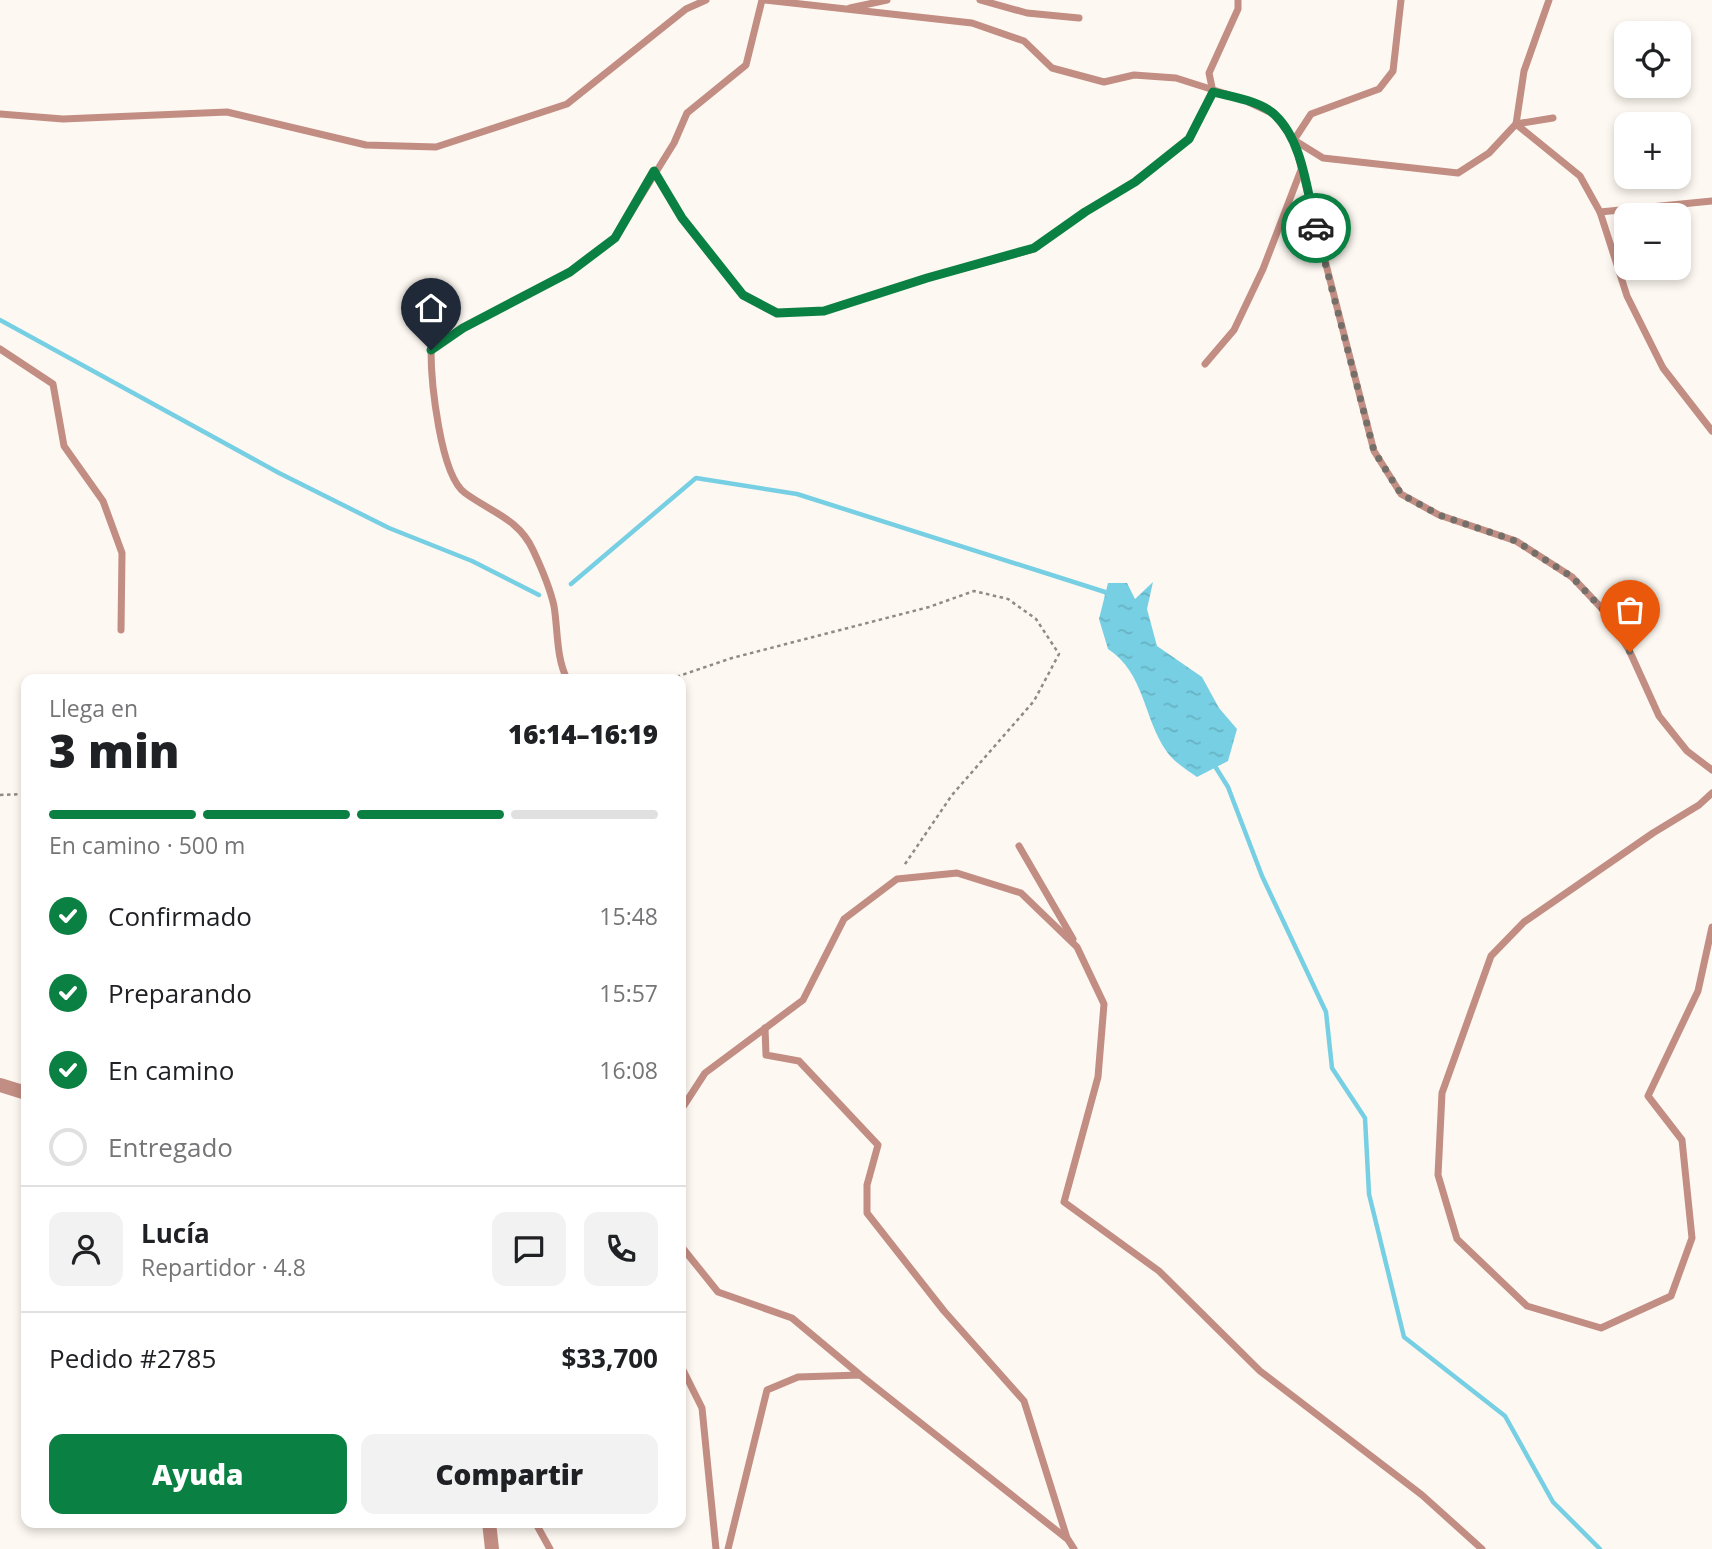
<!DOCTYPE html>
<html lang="es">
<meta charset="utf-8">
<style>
:root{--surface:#fff;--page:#f2f2f2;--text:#202124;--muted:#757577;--line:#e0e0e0;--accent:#0b8043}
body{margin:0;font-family:"Open Sans",sans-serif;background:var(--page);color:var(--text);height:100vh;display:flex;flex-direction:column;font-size:26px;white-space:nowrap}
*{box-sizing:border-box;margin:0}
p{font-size:23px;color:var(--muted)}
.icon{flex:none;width:38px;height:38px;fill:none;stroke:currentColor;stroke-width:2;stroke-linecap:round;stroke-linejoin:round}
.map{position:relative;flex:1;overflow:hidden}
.side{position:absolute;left:21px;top:674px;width:665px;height:854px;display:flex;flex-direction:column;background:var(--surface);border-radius:14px;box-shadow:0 4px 10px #0003}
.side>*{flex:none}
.fabs{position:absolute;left:1614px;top:21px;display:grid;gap:14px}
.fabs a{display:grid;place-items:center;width:77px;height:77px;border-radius:14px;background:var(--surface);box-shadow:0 4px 10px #0003;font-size:35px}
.pin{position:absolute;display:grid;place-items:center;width:60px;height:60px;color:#fff;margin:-72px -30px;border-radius:50% 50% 50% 0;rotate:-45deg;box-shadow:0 0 7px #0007}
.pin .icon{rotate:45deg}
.courier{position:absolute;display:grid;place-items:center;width:70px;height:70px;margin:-35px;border:5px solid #0b8043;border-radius:50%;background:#fff;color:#222;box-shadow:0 2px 9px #0007}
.summary em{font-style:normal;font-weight:800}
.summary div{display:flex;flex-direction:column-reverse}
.summary{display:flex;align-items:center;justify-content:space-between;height:119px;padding:0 28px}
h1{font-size:46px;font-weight:800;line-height:52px}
.bar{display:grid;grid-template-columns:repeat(4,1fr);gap:10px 7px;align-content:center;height:84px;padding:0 28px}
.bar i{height:9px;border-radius:5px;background:var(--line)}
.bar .active{background:var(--accent)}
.bar p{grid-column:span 4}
.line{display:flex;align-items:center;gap:18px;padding:0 28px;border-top:2px solid var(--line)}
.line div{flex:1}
.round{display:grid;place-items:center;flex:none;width:74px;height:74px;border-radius:14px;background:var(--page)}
ol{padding:0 28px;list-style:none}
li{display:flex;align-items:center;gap:21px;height:77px}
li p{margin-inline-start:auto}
li .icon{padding:7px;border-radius:50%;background:var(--accent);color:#fff;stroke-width:4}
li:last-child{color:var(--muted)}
li i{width:38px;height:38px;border:4px solid var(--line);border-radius:50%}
.primary-button{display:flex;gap:14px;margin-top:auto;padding:14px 28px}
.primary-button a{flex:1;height:80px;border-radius:14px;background:var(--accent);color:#fff;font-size:28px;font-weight:800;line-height:80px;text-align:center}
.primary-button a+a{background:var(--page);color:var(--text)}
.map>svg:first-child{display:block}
</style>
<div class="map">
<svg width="1712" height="1549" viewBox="0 0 1712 1549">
<defs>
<pattern id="water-ripples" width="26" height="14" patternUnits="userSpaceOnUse" patternTransform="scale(1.75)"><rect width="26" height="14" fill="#77cfe3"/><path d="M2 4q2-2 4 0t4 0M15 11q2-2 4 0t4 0" fill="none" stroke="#67b2c2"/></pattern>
</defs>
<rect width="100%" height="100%" fill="#fdf8f1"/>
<path fill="url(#water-ripples)" d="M1153 582 1147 609 1157 646 1202 677 1219 708 1237 729 1228 761 1197 777C1187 770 1174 762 1167 752 1143 718 1145 673 1108 649L1099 619 1108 583H1127L1135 599Z"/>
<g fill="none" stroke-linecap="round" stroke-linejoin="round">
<g stroke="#77cfe3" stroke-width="4.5">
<polyline points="0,320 279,473 389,528 472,561 539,595"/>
<polyline points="571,584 696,478 797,494 1105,592 1108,596"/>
<polyline points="1213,763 1228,787 1262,876 1326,1012 1332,1068 1365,1118 1369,1194 1404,1337 1505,1416 1553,1502 1600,1549"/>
</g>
<g stroke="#8f8b84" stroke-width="2.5" stroke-dasharray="3.5 3.5" stroke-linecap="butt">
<polyline points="670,679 732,658 929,607 974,591 1008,599 1036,619 1059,654 1034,701 952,795 903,867"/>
<polyline points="0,795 26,794"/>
</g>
<g stroke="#c28d83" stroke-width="7">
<polyline points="765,0 972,23 1024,41 1052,68 1104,82 1134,75 1176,78 1242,99 1274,114 1294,140 1323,158 1458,173 1489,153 1516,124 1553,118"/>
<polyline points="980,0 1027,13 1079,18"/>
<polyline points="1401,0 1393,71 1379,89 1311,114 1294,140 1374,451 1401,494 1439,515 1516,541 1572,577 1609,616 1630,652 1659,716 1687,751 1712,770"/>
<polyline points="1549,0 1524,71 1516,124 1580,176 1600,212 1627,296 1663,368 1712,431"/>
<polyline points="850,8 887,0"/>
<polyline points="0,114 63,119 227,112 366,145 436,147 567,104 686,9 706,0"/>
<polyline points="654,171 682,218 743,295 777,313 824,311 927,278 1034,249 1085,212 1135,182 1189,139 1213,92 1209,73 1238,9 1238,0"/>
<polyline points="1600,212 1712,201"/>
<polyline points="0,349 53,384 64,446 103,501 122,553 121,630"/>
<polyline points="1205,364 1234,330 1263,269 1301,170"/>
<path d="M567 679C556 657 558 630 554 606 550 588 541 567 533 550 519 519 491 512 465 493 440 475 431 381 431 350L463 328 570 272 615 238 674 143 687 113 746 65 762 0"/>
<polyline points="1712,793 1699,805 1653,833 1524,922 1491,956 1442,1093 1438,1175 1457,1239 1527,1306 1601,1328 1671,1296 1692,1238 1682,1140 1648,1096 1698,991 1712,927"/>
<polyline points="1019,846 1073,939"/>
<polyline points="765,1028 766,1055 799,1061 878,1145 867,1185 867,1213 944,1311 1024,1401 1067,1538 1074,1549"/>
<polyline points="681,1110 705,1073 803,1000 844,919 897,879 957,873 1021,893 1077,947 1104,1004 1098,1077 1064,1202 1159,1271 1260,1371 1422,1495 1482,1549"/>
<polyline points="681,1246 718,1292 792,1318 859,1374"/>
<polyline points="681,1366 702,1408 716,1549"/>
<polyline points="535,1522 550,1549"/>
<polyline points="728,1549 767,1390 798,1377 860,1375 1066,1538"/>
</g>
<g stroke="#c28d83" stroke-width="14">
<polyline points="0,1085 26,1093"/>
<polyline points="489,1522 492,1549"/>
</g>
</g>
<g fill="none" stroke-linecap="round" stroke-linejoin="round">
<polyline stroke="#747069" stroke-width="7" stroke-dasharray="0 12.6" points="1316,228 1374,451 1401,494 1439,515 1516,541 1572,577 1609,616 1630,652"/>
<path stroke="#0b8043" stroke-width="9" d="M431 350 463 328 570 272 615 238 654 171 682 218 743 295 777 313 824 311 927 278 1034 248 1085 212 1135 182 1189 139 1213 92C1232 97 1261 101 1275 115 1303 141 1307 192 1316 228"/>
</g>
</svg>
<div class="fabs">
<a><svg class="icon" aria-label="locate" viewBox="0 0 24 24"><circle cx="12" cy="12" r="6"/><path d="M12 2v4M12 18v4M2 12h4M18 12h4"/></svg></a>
<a>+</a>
<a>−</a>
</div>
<div class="pin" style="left:1630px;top:652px;background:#ea580c"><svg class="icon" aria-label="bag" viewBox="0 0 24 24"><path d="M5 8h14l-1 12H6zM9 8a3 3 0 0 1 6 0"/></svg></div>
<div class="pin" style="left:431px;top:350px;background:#1f2937"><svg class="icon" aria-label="home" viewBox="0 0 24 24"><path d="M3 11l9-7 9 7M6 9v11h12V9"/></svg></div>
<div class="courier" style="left:1316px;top:228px"><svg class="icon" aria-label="car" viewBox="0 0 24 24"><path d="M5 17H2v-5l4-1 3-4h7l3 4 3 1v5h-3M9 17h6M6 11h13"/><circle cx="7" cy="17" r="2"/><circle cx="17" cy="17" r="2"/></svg></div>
<section class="side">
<div class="summary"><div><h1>3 min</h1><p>Llega en</p></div><em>16:14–16:19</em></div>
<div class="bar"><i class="active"></i><i class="active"></i><i class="active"></i><i></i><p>En camino · 500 m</p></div>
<ol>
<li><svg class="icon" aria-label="check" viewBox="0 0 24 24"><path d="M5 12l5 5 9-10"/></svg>Confirmado<p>15:48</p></li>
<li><svg class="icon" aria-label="check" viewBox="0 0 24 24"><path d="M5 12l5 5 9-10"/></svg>Preparando<p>15:57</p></li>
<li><svg class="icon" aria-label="check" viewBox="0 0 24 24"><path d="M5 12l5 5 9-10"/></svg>En camino<p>16:08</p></li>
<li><i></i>Entregado</li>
</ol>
<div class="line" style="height:126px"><a class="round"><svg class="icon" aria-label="person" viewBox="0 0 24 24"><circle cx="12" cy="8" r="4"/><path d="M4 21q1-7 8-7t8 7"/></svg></a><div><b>Lucía</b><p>Repartidor · 4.8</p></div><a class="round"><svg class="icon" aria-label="chat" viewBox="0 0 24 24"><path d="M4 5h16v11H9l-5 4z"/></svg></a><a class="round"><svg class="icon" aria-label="phone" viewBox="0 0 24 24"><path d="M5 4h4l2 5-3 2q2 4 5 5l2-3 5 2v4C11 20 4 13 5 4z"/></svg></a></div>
<div class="line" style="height:91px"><div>Pedido #2785</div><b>$33,700</b></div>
<div class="primary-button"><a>Ayuda</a><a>Compartir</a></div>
</section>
</div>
